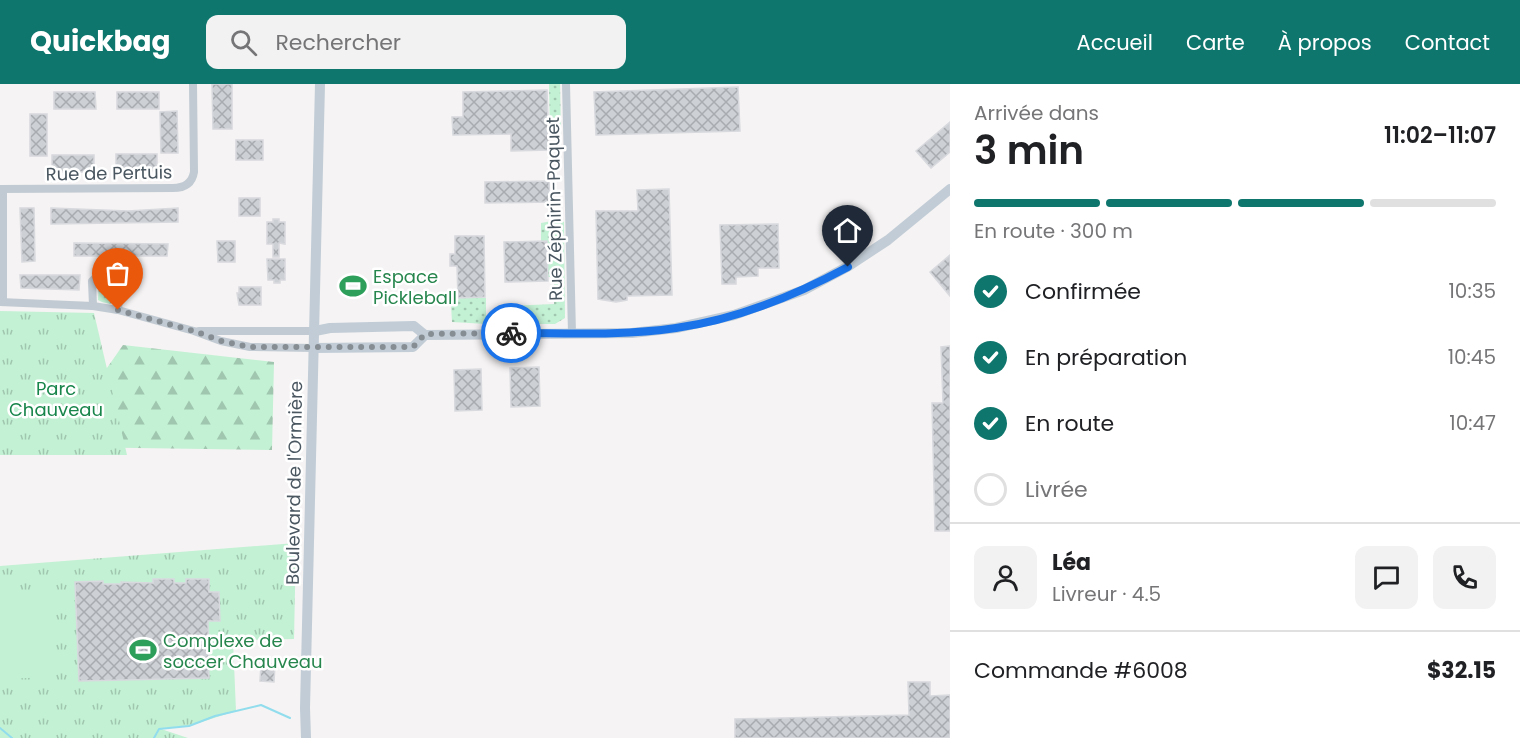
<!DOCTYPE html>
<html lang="fr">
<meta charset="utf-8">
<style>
:root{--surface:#fff;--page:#f2f2f2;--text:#202124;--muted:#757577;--line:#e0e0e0;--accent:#0f766e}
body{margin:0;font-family:Poppins,sans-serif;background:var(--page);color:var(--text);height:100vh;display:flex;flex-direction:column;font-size:22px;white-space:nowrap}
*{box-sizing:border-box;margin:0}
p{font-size:20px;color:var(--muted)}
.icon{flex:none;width:33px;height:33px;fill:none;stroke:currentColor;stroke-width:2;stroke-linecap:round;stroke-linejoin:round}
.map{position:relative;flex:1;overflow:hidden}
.details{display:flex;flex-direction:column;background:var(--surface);width:570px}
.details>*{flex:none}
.pin{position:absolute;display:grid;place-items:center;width:51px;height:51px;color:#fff;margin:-62px -26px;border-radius:50% 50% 50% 0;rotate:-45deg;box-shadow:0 0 6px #0007}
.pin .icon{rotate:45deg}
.courier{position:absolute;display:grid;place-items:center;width:60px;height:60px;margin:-30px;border:4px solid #1a73e8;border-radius:50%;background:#fff;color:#222;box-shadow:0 2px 8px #0007}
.head em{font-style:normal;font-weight:600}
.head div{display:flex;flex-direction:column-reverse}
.head{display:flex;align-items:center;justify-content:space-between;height:102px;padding:0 24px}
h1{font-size:39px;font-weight:600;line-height:45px}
.bar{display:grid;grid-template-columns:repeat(4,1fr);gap:9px 6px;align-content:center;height:72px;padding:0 24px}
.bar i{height:8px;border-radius:4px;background:var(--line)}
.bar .selected{background:var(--accent)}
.bar p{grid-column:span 4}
.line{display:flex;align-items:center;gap:15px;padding:0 24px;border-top:2px solid var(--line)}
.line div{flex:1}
.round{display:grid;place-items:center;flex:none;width:63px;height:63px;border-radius:12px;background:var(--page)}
ol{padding:0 24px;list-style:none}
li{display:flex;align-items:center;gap:18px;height:66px}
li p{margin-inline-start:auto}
li .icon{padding:6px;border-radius:50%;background:var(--accent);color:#fff;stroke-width:4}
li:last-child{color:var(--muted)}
li i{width:33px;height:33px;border:3px solid var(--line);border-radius:50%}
header{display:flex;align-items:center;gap:36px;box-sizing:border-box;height:84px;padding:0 30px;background:var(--accent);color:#fff}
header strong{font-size:28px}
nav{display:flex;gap:33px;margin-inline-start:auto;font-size:21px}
.search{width:420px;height:54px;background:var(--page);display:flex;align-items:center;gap:15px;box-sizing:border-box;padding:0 21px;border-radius:12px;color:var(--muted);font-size:22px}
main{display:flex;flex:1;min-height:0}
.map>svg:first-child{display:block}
</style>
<header>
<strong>Quickbag</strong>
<div class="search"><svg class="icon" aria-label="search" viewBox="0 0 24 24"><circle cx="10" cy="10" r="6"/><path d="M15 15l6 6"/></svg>Rechercher</div>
<nav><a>Accueil</a><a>Carte</a><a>À propos</a><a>Contact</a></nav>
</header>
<main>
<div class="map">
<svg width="950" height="654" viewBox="0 0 950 654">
<defs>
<pattern id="grass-dots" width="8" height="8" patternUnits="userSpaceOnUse" patternTransform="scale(1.5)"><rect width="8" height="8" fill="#c3f1d4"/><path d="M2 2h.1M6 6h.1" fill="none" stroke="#a0c6af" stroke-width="1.8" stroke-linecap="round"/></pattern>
<pattern id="forest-firs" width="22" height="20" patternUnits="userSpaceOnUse" patternTransform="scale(1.5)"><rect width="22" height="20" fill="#c3f1d4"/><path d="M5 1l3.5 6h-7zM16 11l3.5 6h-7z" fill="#a0c6af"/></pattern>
<pattern id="park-tufts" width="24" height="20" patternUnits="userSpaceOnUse" patternTransform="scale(1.5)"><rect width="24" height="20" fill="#c3f1d4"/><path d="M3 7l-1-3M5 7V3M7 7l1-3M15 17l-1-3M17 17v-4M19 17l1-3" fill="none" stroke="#a0c6af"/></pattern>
<pattern id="building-cross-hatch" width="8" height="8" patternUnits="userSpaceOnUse" patternTransform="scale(1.5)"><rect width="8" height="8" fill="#cdd0d5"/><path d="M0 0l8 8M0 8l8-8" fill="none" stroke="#a8acb0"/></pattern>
</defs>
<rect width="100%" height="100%" fill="#f5f3f3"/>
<g fill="url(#grass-dots)">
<polygon points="549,0 560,0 561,49 550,49"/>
<polygon points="557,136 564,138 565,234 555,240 505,240 505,222 554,220 554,193 548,193 547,158 541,158 541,139"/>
<polygon points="109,193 115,199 115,215 110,220 102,218 98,216 99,197 103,194"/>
<polygon points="459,214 486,214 486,240 452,238 451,221 457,220"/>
</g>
<polygon fill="url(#forest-firs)" points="123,261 274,278 272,366 0,362 0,263 77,327"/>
<g fill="url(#park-tufts)">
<polygon points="0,227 94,229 127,371 0,371"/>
<polygon points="296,459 294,555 233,556 236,627 189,642 161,645 188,654 0,654 0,482"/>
</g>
<polygon fill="#c3f1d4" points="53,507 55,593 0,595 0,508"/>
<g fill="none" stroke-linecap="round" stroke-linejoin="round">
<g stroke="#91dded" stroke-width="2">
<polyline points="0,644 12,654"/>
<polyline points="154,654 159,645 189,642 215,632 261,621 290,634"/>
</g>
</g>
<g fill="url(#building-cross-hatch)" stroke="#d7d9de" stroke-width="1.5">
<polygon points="212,0 232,0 232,45 213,45"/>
<polygon points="738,3 740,47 596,51 594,8"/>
<polygon points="547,6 549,66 511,67 511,50 453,51 452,33 463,33 463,8"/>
<polygon points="54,8 95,8 96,25 54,25"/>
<rect x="117" y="8" width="42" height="17"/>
<polygon points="177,27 178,69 161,69 160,28"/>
<rect x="30" y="30" width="17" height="42"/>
<polygon points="950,38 950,68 931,84 916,67"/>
<rect x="236" y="56" width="27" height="20"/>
<rect x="116" y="70" width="41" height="17"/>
<rect x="52" y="71" width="42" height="17"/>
<polygon points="549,97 550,118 485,119 485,98"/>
<polygon points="669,105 672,211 627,212 627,216 616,218 598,215 596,127 638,127 637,106"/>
<rect x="239" y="114" width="21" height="18"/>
<polygon points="20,124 34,124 35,177 22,178"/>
<polygon points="51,124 128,127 178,124 178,138 51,140"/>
<polygon points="273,135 279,135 279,138 285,138 285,160 279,159 279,173 273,173 273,160 267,160 267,138 273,138"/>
<polygon points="778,140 779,184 758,184 758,192 736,193 736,200 722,200 720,141"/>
<polygon points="455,152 484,152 485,213 458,214 457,182 450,182 450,170 455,170"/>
<polygon points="217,157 235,157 235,178 218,178"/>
<polygon points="547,157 548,197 505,198 504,158"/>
<polygon points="74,159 168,160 167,172 74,172"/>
<polygon points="950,171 950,212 930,188"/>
<polygon points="267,175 285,175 285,196 280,196 280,199 274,199 274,196 268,196"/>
<polygon points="20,191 80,191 79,206 21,204"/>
<polygon points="239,203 261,203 261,221 239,221 237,209 239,209"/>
<polygon points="950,262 950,447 935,447 932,319 943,319 941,263"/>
<polygon points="539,283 540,322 511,323 510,284"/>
<polygon points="481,285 482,326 455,327 454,286"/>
<polygon points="153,495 174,495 174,499 186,499 186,495 209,495 209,508 219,508 220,537 208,537 209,594 79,597 75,498 103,497 103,500 121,500 121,498 153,499"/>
<polygon points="261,580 275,580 274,598 260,597"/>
<polygon points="908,598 930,598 930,612 950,611 950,654 735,654 735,635 909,631"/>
</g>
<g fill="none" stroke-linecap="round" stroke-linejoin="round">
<g stroke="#c1cad2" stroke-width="8">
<polyline points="566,0 572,249"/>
<path d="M0 105 173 104C184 104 192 100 194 88L193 0"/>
<polyline points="3,105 3,218"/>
<polyline points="0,218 93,222 118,226 194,247 221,257 250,263 314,264"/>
<path d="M93 222 92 197 102 187C123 189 119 210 118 226"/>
<polyline points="199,247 315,247"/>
</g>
<g stroke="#c1ccd6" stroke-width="10">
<polyline points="315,247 330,244 414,242 425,251 632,249 676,244 734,231 804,206 847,183 888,156 950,105"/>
<polyline points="314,264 413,263 425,251"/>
<polyline points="306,654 305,624 320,0"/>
</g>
</g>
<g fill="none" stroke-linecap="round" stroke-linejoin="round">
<polyline stroke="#868e94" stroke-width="6" stroke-dasharray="0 10.8" points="118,226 194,247 221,257 250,263 413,263 425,250 511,249"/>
<path stroke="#1a73e8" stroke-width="8" d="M511 249C566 249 622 252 676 244 736 236 794 212 848 183"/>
</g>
<defs>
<symbol id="stadium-bare" viewBox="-9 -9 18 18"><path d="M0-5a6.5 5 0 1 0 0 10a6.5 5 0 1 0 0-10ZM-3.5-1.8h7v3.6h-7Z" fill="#2e9e5b" stroke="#fff" stroke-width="2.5" paint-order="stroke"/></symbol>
</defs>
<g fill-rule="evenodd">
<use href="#stadium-bare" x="334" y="183" width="38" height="38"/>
<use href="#stadium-bare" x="124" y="547" width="38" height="38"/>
</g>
<g text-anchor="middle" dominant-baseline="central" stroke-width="5" stroke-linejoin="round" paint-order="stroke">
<g font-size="18" fill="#4a5761" stroke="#fff">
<text transform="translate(109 89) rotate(-1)">Rue de Pertuis</text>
<text transform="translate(554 125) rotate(-91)">Rue Zéphirin-Paquet</text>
<text transform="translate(294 399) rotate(-89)">Boulevard de l'Ormière</text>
</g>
<g font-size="18" fill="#27864d" stroke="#fff" text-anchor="start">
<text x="373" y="192">Espace<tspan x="373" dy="21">Pickleball</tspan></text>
<text x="163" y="556">Complexe de<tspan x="163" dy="21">soccer Chauveau</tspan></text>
</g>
<g font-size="18" fill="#18854b" stroke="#fff">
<text x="56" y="304">Parc<tspan x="56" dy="21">Chauveau</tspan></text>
</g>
</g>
</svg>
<div class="pin" style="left:118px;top:226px;background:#ea580c"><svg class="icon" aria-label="bag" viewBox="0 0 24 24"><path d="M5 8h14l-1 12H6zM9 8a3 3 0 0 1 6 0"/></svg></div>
<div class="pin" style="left:848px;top:183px;background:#1f2937"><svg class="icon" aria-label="home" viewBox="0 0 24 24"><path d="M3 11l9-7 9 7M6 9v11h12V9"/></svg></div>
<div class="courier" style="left:511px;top:249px"><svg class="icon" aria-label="bike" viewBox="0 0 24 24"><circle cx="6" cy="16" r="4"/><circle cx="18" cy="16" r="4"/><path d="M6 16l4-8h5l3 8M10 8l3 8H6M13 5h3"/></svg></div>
</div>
<section class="details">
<div class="head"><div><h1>3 min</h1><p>Arrivée dans</p></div><em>11:02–11:07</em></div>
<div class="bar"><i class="selected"></i><i class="selected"></i><i class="selected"></i><i></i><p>En route · 300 m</p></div>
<ol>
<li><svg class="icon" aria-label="check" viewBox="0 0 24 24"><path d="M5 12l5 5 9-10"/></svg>Confirmée<p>10:35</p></li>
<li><svg class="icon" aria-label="check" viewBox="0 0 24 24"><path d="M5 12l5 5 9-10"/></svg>En préparation<p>10:45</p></li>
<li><svg class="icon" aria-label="check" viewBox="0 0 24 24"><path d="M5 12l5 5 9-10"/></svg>En route<p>10:47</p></li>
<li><i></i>Livrée</li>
</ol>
<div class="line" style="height:108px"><a class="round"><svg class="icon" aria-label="person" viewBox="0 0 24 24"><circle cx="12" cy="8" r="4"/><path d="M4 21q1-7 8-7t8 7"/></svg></a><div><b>Léa</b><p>Livreur · 4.5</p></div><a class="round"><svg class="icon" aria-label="chat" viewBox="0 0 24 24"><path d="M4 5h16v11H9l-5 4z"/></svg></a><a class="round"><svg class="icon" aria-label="phone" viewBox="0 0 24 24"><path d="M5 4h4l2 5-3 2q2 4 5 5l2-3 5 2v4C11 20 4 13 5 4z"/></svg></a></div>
<div class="line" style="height:78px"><div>Commande #6008</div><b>$32.15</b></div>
</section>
</main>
